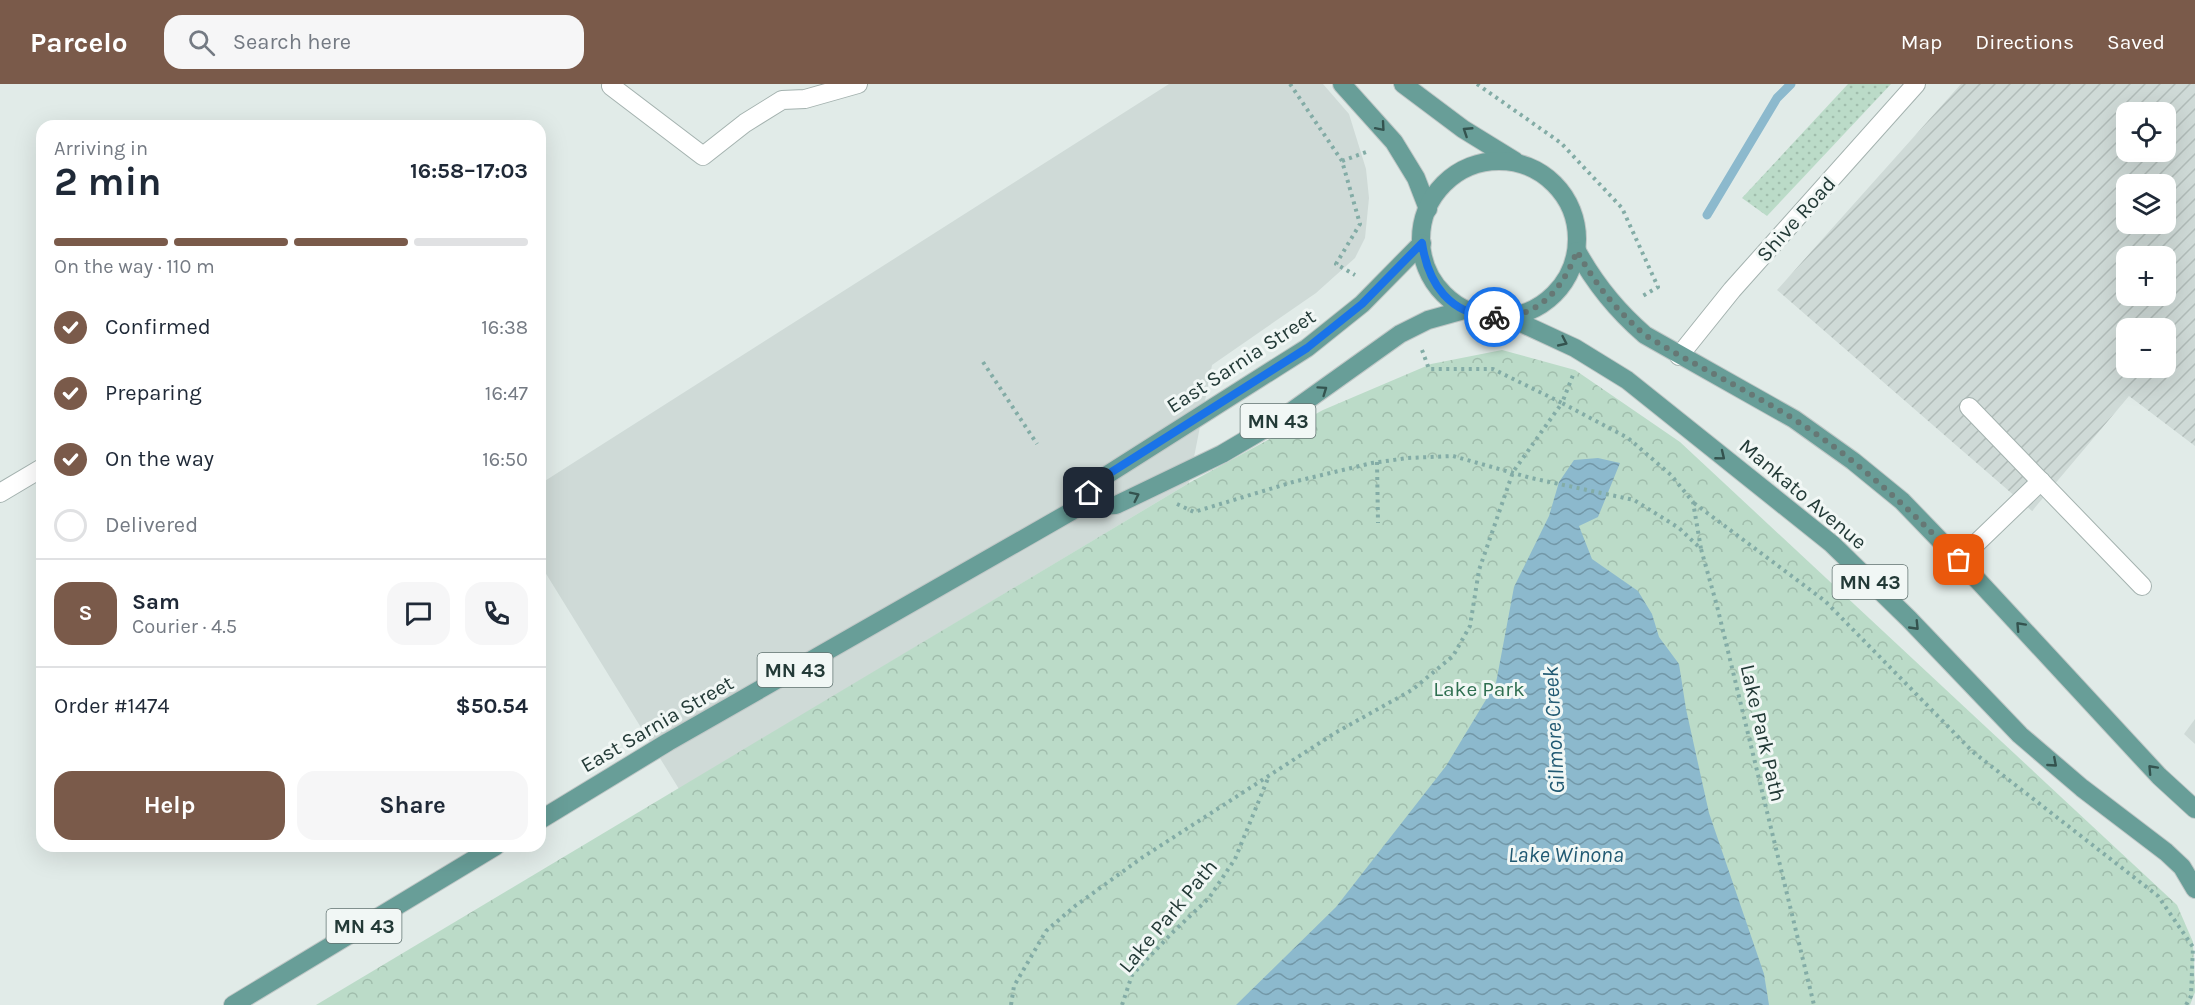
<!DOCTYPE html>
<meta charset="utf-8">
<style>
:root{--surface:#fff;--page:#f6f6f7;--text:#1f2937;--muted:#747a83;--line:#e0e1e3;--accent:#7a5a4a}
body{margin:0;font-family:Karla,sans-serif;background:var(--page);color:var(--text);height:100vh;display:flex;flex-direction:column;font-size:22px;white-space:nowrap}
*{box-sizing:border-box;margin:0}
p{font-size:20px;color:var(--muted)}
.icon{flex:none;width:33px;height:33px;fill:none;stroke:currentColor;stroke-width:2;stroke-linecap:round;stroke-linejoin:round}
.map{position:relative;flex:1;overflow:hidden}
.drawer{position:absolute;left:36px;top:36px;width:510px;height:732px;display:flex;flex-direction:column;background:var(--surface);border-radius:18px;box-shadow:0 6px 24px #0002}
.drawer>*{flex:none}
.tools{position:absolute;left:2116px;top:18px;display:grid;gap:12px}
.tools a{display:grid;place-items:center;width:60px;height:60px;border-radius:12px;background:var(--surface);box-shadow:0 6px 24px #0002;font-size:30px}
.pin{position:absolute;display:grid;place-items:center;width:51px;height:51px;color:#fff;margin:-26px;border-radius:12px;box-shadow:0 3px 9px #0006}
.courier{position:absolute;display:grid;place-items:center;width:60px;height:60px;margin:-30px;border:4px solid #1a73e8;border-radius:50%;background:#fff;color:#222;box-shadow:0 2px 8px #0007}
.summary em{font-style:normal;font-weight:700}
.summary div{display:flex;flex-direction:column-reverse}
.summary{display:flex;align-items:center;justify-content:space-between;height:102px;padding:0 18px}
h1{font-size:39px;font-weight:700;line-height:45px}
.bar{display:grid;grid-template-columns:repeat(4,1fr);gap:9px 6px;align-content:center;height:72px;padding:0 18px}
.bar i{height:8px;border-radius:4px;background:var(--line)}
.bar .active{background:var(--accent)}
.bar p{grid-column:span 4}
.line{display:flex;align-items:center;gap:15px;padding:0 18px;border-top:2px solid var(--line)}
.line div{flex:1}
.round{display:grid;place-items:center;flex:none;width:63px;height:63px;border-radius:18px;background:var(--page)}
ol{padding:0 18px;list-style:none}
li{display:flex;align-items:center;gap:18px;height:66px}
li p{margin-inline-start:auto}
li .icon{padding:6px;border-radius:50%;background:var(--accent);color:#fff;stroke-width:4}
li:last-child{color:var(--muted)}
li i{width:33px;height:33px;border:3px solid var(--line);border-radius:50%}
.button{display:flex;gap:12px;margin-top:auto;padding:12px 18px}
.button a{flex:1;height:69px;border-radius:18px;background:var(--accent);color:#fff;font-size:24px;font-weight:700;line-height:69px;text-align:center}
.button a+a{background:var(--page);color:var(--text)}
header{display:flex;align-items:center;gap:36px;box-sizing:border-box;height:84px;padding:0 30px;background:var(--accent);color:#fff}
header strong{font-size:28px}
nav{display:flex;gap:33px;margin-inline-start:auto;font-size:21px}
.search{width:420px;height:54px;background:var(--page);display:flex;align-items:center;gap:15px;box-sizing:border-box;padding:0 21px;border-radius:18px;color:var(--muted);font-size:22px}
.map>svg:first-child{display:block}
</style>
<header>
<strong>Parcelo</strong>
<div class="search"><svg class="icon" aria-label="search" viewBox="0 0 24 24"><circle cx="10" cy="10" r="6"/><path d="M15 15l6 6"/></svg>Search here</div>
<nav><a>Map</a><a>Directions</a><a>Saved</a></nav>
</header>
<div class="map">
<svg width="2195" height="921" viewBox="0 0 2195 921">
<defs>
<pattern id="industrial-furrows" width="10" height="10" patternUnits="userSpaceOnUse" patternTransform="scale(1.5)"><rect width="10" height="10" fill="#cfdad7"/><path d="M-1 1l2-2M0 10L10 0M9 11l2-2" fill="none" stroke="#b1bcb9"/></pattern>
<pattern id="grass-dots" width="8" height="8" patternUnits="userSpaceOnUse" patternTransform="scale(1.5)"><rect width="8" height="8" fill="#bbdbc8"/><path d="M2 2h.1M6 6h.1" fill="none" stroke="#a0bdac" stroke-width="1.8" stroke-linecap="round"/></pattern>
<pattern id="forest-crowns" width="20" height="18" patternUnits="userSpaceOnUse" patternTransform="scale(1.5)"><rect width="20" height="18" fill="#bbdbc8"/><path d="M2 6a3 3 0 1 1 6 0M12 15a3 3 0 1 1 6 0" fill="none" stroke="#a0bdac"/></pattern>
<pattern id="water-waves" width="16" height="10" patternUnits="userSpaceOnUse" patternTransform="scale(1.5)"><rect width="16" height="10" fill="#8cb9cd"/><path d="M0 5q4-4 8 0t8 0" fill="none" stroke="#7297a7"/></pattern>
</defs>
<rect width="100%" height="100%" fill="#e1ebe8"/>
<g fill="#cfdad7">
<polygon points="1169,0 1323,0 1349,30 1366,85 1369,114 1365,154 1355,174 1316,209 1212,281 1189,399 679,705 540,480 540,400"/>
<polygon points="2195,635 2195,660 2184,650"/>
</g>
<path fill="url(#industrial-furrows)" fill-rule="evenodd" d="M1961 0H2195V362L2129 312 2032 427 1777 206ZM2127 28H2166V68H2127ZM2127 100H2166V140H2127ZM2127 172H2166V212H2127ZM2127 244H2166V284H2127Z"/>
<polygon fill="url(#grass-dots)" points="1848,0 1891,0 1767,132 1742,114"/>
<polygon fill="url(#forest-crowns)" points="1502,266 1575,286 1680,358 2177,821 2193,858 2195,908 2190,921 316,921 1189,399 1323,326 1431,280"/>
<polygon fill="url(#water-waves)" points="1598,374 1620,379 1598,433 1579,442 1592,475 1638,507 1652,530 1659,553 1679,580 1686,625 1709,729 1764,890 1769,921 1236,921 1336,823 1446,682 1496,599 1514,503 1549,432 1559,398 1574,376"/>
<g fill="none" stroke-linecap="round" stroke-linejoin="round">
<polyline stroke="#8cb9cd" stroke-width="9" points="1707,131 1777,14 1791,0"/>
<defs>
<g id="minor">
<polyline points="612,0 611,2 703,72 745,39 782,16 805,15 858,0"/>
<polyline points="1679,272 1732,206 1916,0"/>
<polyline points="1969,323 2142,502"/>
<polyline points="0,409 42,384"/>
<polyline points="1959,476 2041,397"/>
</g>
<g id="major">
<polyline points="1342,0 1394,58 1416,94 1428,125"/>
<polyline points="1403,0 1463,45 1515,77"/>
<circle cx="1499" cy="155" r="78"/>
<path d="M1577 167C1595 200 1616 226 1645 251L1794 335 1853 377 1902 417 1959 476 2159 692 2195 725"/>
<polyline points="1510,234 1575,264 1627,296 1832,460 1909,535 2020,651 2082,704 2166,768 2182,783 2195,805"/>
<polyline points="1079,423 1116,421 1222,370 1278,337 1400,250 1428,236 1464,226"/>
<polyline points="540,736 668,658 1079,423 1099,396 1307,264 1362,220 1422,159"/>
<polyline points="233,921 496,762"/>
</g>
</defs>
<use href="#minor" stroke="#a4b2af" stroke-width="20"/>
<use href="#major" stroke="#c1c8c7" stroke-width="20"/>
<g stroke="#83aca6" stroke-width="4" stroke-dasharray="3 4.5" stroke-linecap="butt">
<polyline points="1290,0 1342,77 1360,140 1336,180 1355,191"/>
<polyline points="1477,0 1561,59 1622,124 1658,203 1641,213"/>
<polyline points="1342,77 1369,67"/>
<polyline points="1422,266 1429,285 1493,285 1562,319 1573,291"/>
<polyline points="983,278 1037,360"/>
<polyline points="1377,378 1378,439"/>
<polyline points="1694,419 1825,517 1973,668 2158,812 2193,863 2191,912 2186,921"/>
<polyline points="1177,420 1194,428 1293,398 1372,379 1408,374 1453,372 1531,394 1634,416 1679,444 1701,465 1717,522 1814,921"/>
<polyline points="1011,921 1014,902 1046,847 1075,822 1143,773 1335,649 1412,606 1453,572 1470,542 1479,486 1513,388 1562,319 1628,354 1671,391 1693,418 1701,465"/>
<polyline points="1122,921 1132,891 1172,849 1209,814 1235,775 1269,692"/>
</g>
<use href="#minor" stroke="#fff" stroke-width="18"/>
<use href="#major" stroke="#689e98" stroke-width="18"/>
</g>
<defs><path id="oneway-chevron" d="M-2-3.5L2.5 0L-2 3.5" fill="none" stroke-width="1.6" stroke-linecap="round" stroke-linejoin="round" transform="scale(1.5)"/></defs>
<g stroke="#34534f">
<use href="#oneway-chevron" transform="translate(1381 43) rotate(49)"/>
<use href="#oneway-chevron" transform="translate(1467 47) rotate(-147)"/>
<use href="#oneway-chevron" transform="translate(1563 258) rotate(25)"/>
<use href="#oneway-chevron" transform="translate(1323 306) rotate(-35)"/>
<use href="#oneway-chevron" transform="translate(1721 372) rotate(39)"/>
<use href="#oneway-chevron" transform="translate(1135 412) rotate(-26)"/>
<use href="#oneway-chevron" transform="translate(1915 542) rotate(46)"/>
<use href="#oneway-chevron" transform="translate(2020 542) rotate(-133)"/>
<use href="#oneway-chevron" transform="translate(2053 679) rotate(41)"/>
<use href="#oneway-chevron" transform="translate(2152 685) rotate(-133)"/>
</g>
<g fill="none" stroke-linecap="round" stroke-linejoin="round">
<path stroke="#667875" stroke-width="6" stroke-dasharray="0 10.8" d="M1494 233C1538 235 1563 205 1577 167 1595 200 1616 226 1645 251 1693 281 1744 304 1792 334 1856 374 1907 423 1959 476"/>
<path stroke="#1a73e8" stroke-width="8" d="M1089 409 1099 396 1307 264 1362 220 1422 159C1428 200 1450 231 1494 233"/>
</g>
<g text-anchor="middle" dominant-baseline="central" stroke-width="6" stroke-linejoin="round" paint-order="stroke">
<g fill="#f1f7f5" stroke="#617370" stroke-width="1.5">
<rect x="1240.5" y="320" width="75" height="34" rx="4.5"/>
<rect x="1832.5" y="481" width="75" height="34" rx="4.5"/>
<rect x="757.5" y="569" width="75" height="34" rx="4.5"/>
<rect x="326.5" y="825" width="75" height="34" rx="4.5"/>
</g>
<g font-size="20" font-weight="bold" fill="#233a37">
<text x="1278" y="337">MN 43</text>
<text x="1870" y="498">MN 43</text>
<text x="795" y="586">MN 43</text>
<text x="364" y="842">MN 43</text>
</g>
<g font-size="21" fill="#233a37" stroke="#f1f7f5">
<text transform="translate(1796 135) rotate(-48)">Shive Road</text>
<text transform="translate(1241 277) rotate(-33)">East Sarnia Street</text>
<text transform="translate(1803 410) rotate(40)">Mankato Avenue</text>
<text transform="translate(657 640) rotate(-30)">East Sarnia Street</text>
<text transform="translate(1763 649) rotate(77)">Lake Park Path</text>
<text transform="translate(1168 832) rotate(-50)">Lake Park Path</text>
</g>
<g font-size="21" fill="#2f6f51" stroke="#f1f7f5">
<text x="1479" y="605">Lake Park</text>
</g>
<g font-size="22" font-style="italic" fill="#205972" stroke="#f1f7f5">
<text transform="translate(1554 646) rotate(-93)">Gilmore Creek</text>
<text x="1566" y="771">Lake Winona</text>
</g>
</g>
</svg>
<div class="tools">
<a><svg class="icon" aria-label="locate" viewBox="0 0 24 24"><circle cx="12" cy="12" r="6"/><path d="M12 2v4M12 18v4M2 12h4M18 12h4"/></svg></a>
<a><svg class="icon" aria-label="layers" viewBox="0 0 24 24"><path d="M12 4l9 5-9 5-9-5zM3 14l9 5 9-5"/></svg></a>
<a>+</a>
<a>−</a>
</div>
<div class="pin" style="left:1959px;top:476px;background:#ea580c"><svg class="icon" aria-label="bag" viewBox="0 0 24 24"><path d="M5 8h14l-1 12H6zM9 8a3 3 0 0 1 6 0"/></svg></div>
<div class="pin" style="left:1089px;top:409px;background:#1f2937"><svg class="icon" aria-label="home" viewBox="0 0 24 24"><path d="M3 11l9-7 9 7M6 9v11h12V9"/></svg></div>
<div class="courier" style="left:1494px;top:233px"><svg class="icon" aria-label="bike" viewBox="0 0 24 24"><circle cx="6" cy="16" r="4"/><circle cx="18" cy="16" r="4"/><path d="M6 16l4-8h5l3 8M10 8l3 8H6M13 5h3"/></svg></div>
<section class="drawer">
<div class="summary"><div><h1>2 min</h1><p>Arriving in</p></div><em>16:58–17:03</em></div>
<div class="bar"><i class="active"></i><i class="active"></i><i class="active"></i><i></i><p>On the way · 110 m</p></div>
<ol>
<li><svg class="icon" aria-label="check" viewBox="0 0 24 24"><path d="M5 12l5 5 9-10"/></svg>Confirmed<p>16:38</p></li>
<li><svg class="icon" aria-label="check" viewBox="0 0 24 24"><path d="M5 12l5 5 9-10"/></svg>Preparing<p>16:47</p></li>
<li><svg class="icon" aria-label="check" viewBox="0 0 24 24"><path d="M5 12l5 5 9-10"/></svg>On the way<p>16:50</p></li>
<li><i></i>Delivered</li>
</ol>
<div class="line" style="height:108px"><b class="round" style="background:var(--accent);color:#fff">S</b><div><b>Sam</b><p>Courier · 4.5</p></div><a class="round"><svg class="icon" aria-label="chat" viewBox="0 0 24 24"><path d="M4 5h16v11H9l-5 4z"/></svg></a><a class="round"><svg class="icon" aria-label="phone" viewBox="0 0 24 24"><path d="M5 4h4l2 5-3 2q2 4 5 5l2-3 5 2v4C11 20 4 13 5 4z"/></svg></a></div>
<div class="line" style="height:78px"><div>Order #1474</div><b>$50.54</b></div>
<div class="button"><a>Help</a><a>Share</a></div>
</section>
</div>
